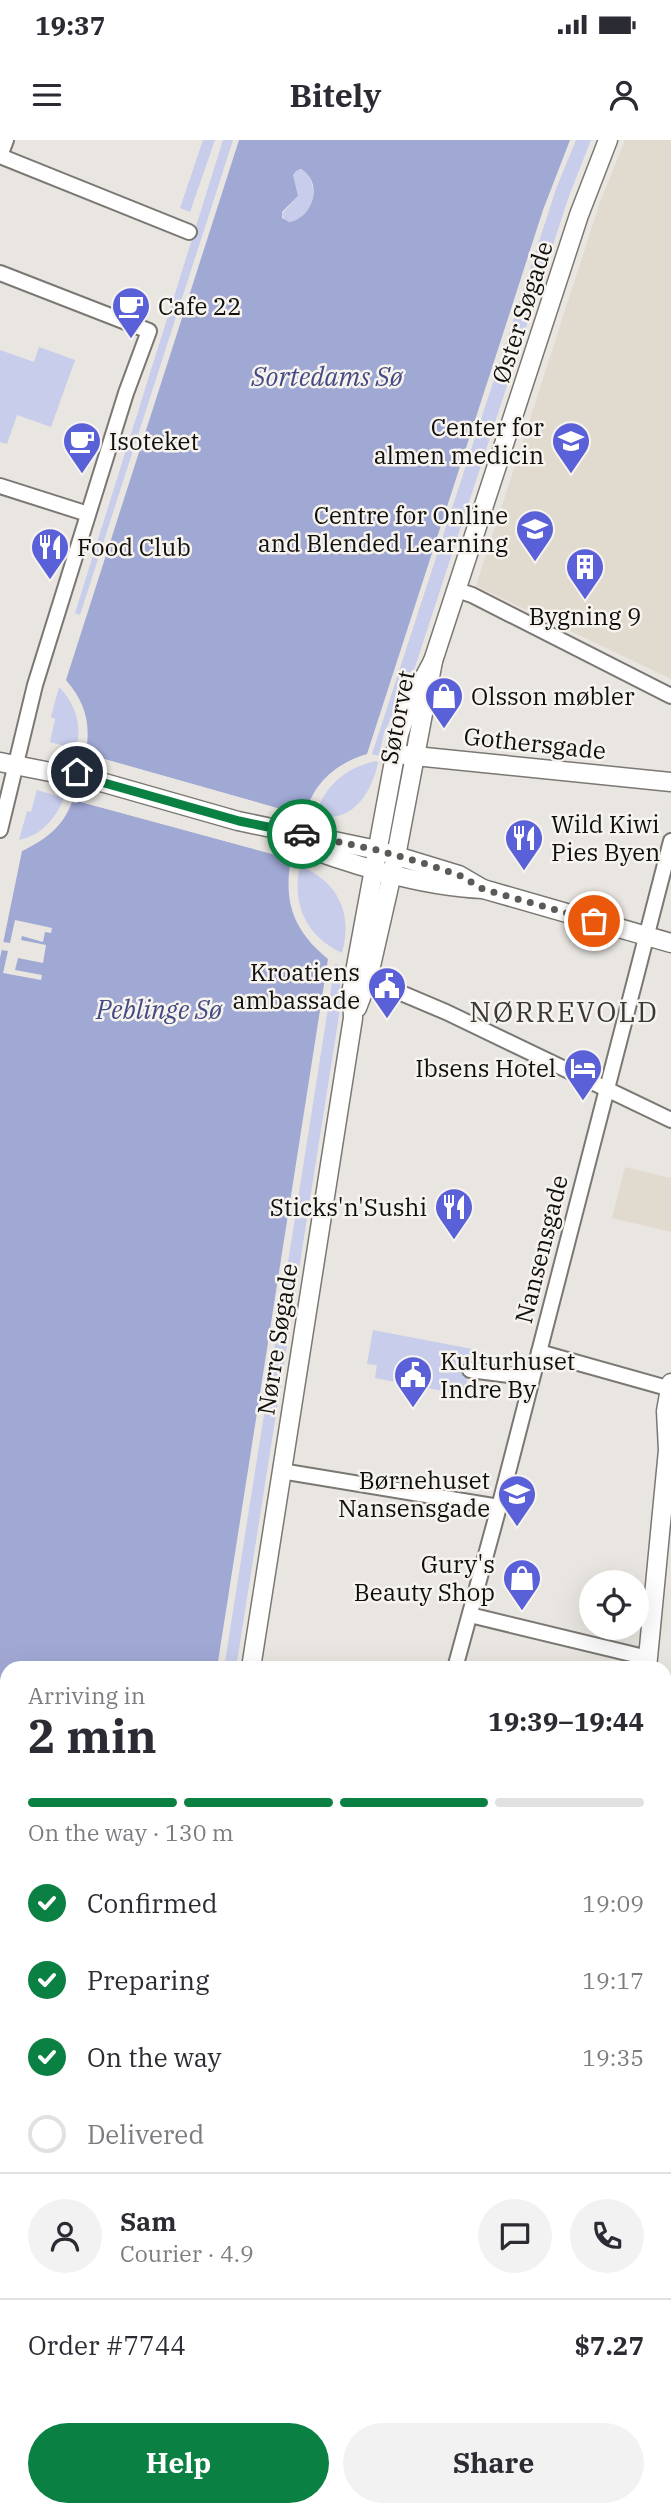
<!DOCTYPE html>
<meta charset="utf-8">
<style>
:root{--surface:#fff;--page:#f2f2f3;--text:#2b2b33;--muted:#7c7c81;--line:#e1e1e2;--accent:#0b8043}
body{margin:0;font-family:"IBM Plex Serif",serif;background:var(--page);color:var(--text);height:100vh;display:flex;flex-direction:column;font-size:26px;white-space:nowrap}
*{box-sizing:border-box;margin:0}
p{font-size:23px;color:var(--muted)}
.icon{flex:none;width:38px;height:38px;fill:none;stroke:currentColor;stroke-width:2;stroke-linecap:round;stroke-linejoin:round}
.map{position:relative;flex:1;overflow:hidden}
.panel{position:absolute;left:0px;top:1521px;width:672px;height:856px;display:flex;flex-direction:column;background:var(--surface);border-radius:21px 21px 0 0;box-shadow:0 7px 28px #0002}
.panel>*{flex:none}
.tools{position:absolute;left:579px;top:1430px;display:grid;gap:14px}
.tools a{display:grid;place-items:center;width:70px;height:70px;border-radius:50%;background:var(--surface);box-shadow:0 7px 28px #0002;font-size:35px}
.pin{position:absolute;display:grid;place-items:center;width:60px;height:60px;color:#fff;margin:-30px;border:4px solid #fff;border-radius:50%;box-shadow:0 2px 7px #0007}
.courier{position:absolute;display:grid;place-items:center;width:70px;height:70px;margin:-35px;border:5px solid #0b8043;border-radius:50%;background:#fff;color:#222;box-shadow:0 2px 9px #0007}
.overview em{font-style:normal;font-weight:800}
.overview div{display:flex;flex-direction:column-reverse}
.overview{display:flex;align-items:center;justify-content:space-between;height:119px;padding:0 28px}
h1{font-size:46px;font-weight:800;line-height:52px}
.bar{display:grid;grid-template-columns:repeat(4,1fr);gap:10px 7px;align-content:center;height:84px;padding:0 28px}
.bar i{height:9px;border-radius:5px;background:var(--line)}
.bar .selected{background:var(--accent)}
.bar p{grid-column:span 4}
.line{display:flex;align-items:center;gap:18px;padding:0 28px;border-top:2px solid var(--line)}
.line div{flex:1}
.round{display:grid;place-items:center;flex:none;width:74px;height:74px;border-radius:37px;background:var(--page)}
ol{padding:0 28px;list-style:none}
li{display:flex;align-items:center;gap:21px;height:77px}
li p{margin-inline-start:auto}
li .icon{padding:7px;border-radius:50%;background:var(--accent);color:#fff;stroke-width:4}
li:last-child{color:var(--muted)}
li i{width:38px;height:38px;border:4px solid var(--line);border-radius:50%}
.button{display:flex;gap:14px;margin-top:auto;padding:14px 28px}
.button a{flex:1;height:80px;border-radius:42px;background:var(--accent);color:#fff;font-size:28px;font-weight:800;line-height:80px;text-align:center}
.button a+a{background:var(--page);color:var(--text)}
.status{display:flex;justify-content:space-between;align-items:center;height:49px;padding:0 35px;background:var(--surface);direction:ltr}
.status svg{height:19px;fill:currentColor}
header{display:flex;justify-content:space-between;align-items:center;height:91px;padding:0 28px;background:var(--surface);font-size:32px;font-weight:800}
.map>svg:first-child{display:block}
</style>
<div class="status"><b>19:37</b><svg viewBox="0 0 49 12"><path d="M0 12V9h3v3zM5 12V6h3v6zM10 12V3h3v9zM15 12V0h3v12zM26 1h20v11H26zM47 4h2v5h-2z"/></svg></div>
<header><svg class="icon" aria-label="menu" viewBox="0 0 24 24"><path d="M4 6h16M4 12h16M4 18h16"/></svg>Bitely<svg class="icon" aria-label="person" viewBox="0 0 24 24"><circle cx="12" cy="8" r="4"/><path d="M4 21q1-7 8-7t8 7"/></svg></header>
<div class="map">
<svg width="671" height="2375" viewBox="0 0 671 2375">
<rect width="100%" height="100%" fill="#e9e6e1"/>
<g fill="#e1dace">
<polygon points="625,0 671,0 671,539 476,446 600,62"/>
<polygon points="625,1027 671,1038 671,1092 612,1078"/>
</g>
<g fill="#c7cdea">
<polygon points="203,0 215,0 190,72 180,68"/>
<polygon points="223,0 233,0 80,475 75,473"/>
<polygon points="576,0 591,0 569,56 415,527 384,593 379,616 372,614 556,49"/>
<path d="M298 30H305C320 48 314 79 289 82L285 81 282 74 298 56 293 38 294 32Z"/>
<polygon points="39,207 75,220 51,287 17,275 7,304 0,302 0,210 34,222"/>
<path d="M59 547C75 563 83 586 76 609L50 602 55 579 51 577Z"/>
<path d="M377 621 378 623C371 654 352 684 315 676 324 646 346 627 377 621Z"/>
<path d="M37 650 64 658C56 678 41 696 19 700L27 671 31 672Z"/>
<path d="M300 726C338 741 353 774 342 813 307 797 291 764 300 726Z"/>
<polygon points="335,824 339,825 341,863 236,1528 224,1528"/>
<polygon points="373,1190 472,1209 465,1255 375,1238 377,1225 367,1224"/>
<polygon points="671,1527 671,1926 665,1924 665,1623"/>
</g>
<g fill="#a0a8d4" fill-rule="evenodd">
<path d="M239 0H570L543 70 367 614C336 623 312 644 305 676L90 615V613L86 611C91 583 85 562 66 540ZM301 29C324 42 313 79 289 82L282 78V72L298 56 293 35 296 31Z"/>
<path d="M77 661 291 719C283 763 294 791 328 819L217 1528H7V1670L0 1668V818L22 711C45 700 63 687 72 662L76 663Z"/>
<polygon points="0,1850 7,1851 7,2370 272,2370 273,2375 0,2375"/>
</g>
<g fill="#e9e6e1">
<polygon points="86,611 90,613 90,615 305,676 304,679 89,619 85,615"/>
<polygon points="78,657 169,682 292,716 291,719 78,661 77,663 72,662 73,658"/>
<polygon points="15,780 52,788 51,793 45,792 43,802 22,796 21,800 46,805 43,823 18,818 15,830 42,835 41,840 3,833 8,811 1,810 3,802 10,803"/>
</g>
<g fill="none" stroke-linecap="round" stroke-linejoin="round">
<defs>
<g id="minor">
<polyline points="0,16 189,92"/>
<polyline points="0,16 6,0"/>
<polyline points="0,133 149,191 126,253 35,545 0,690"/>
<polyline points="0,346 88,374"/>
<polyline points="457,450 472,455 671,556"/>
<polyline points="368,839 446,872 671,980"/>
<polyline points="539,1212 671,1249"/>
<polyline points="470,1230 531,1238"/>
<polyline points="281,1331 499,1367"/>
<polyline points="470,1475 648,1518"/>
<polyline points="455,1528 499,1367 671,701"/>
<polyline points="303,2370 305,2375"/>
<polyline points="436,2370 437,2375"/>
<polyline points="483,2370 484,2375"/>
</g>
<g id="tertiary">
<polyline points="405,615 671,642"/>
<polyline points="0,622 101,642 238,681 377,710 459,735 483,749"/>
<path d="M284 699C342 722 421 747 483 749L671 803"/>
<polyline points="357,868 368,839 396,716 433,521 579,75 608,0"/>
<polyline points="251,1528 353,878 352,848 399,594 408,568 433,521"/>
<polyline points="647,1528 668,1310 666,1271 671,1243"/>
<polyline points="0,1770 7,1772"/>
<polyline points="0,1809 7,1811"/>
<polyline points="665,1999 671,2003"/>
<polyline points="665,2016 671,2020"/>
<polyline points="665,2043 671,2047"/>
<polyline points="615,2370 615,2375"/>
<polyline points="639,2370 641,2375"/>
</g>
</defs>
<use href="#minor" stroke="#7b7873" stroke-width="18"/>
<use href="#tertiary" stroke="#7b7873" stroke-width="21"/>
<use href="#minor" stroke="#fff" stroke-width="14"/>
<use href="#tertiary" stroke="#fff" stroke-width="18"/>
</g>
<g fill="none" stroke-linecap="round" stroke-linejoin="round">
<polyline stroke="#5c5a57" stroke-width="7" stroke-dasharray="0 12.6" points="302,694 377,710 423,723 459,735 483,749 594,781"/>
<polyline stroke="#0b8043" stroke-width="9" points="77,632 101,642 239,681 302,694"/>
</g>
<defs>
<symbol id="cafe-pin" viewBox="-11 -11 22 30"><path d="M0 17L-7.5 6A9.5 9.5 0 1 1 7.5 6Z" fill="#5a60d7" stroke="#f7f3ee"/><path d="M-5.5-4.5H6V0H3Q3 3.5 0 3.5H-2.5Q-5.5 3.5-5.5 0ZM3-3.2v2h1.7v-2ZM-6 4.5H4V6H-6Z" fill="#fff"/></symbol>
<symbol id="university-pin" viewBox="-11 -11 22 30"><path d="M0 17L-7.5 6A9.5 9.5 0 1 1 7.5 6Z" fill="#5a60d7" stroke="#f7f3ee"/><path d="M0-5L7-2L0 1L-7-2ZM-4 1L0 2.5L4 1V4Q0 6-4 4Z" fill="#fff"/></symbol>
<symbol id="restaurant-pin" viewBox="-11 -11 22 30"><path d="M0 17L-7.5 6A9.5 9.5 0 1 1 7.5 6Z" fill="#5a60d7" stroke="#f7f3ee"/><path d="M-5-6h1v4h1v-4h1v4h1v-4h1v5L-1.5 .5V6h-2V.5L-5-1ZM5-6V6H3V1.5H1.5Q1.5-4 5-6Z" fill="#fff"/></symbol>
<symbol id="building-pin" viewBox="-11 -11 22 30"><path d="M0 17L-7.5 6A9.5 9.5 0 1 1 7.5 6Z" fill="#5a60d7" stroke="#f7f3ee"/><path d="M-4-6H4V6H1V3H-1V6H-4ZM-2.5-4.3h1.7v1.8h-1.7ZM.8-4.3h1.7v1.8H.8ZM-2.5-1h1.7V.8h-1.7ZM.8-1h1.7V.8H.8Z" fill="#fff"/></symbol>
<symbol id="shop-pin" viewBox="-11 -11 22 30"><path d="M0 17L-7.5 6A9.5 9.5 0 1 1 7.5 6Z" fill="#5a60d7" stroke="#f7f3ee"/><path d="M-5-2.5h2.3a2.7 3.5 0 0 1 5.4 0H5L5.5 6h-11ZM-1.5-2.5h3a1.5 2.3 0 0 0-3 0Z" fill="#fff"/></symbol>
<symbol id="civic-pin" viewBox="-11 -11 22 30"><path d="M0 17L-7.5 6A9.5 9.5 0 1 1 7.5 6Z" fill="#5a60d7" stroke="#f7f3ee"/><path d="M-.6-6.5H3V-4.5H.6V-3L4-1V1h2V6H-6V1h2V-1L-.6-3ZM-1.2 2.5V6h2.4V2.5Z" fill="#fff"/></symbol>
<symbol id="hotel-pin" viewBox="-11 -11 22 30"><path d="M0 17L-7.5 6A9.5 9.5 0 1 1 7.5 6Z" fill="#5a60d7" stroke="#f7f3ee"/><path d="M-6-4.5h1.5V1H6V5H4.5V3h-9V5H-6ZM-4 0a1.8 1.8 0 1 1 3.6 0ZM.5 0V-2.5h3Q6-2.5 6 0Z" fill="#fff"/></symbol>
<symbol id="school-pin" viewBox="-11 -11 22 30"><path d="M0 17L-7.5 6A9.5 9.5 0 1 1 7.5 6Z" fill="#5a60d7" stroke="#f7f3ee"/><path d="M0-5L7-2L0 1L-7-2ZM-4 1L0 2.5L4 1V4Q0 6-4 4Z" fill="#fff"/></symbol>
</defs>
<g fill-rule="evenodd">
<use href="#cafe-pin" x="109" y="144" width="44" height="60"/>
<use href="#cafe-pin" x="60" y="279" width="44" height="60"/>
<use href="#university-pin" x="549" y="279" width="44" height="60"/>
<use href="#university-pin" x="513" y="367" width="44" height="60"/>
<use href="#restaurant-pin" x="28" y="385" width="44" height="60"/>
<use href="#building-pin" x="563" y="405" width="44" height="60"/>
<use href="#shop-pin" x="422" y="534" width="44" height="60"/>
<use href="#restaurant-pin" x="502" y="676" width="44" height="60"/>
<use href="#civic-pin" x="365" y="824" width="44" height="60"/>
<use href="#hotel-pin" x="561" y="906" width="44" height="60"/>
<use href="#restaurant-pin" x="432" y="1045" width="44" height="60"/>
<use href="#civic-pin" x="391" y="1213" width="44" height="60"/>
<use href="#school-pin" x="495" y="1332" width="44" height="60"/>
<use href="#shop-pin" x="500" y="1416" width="44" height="60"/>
</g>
<g text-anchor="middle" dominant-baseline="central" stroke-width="5" stroke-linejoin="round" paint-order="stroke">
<g font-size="24" fill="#100f0d" stroke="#f7f3ee" text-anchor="end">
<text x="158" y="166" text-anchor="start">Cafe 22</text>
<text x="544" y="287">Center for<tspan x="544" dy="28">almen medicin</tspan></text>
<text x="109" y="301" text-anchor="start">Isoteket</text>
<text x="508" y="375">Centre for Online<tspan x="508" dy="28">and Blended Learning</tspan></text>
<text x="77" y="407" text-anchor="start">Food Club</text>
<text x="585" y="476" text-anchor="middle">Bygning 9</text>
<text x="471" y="556" text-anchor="start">Olsson møbler</text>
<text x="551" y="684" text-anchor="start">Wild Kiwi<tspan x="551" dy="28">Pies Byen</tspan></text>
<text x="360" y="832">Kroatiens<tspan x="360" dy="28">ambassade</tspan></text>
<text x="556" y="928">Ibsens Hotel</text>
<text x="427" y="1067">Sticks'n'Sushi</text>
<text x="440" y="1221" text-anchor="start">Kulturhuset<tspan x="440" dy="28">Indre By</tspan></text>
<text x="490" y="1340">Børnehuset<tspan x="490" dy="28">Nansensgade</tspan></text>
<text x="495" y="1424">Gury's<tspan x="495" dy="28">Beauty Shop</tspan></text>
</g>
<g font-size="24" fill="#100f0d" stroke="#f7f3ee">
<text transform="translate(522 172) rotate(-72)">Øster Søgade</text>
<text transform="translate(397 577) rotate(-79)">Søtorvet</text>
<text transform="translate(535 603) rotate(6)">Gothersgade</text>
<text transform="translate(541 1109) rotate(-76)">Nansensgade</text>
<text transform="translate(277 1199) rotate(-81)">Nørre Søgade</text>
</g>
<g font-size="26" font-style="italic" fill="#444b84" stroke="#f7f3ee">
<text x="327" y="236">Sortedams Sø</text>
<text x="159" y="869">Peblinge Sø</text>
</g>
<g font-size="28" letter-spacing="2" fill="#3a3834" stroke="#f7f3ee">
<text x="564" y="871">NØRREVOLD</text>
</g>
</g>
</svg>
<div class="tools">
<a><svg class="icon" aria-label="locate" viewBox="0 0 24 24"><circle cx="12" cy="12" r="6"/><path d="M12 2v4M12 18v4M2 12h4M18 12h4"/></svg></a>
</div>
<div class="pin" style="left:594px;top:781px;background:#ea580c"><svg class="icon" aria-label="bag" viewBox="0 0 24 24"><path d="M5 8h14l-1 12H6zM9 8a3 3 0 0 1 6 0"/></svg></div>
<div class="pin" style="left:77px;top:632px;background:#1f2937"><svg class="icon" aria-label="home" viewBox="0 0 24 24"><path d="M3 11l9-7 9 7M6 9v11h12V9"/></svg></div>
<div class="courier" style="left:302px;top:694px"><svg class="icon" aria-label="car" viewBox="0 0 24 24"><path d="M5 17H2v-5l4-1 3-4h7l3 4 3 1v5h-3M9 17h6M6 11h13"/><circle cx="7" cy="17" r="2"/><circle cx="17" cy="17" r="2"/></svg></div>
<section class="panel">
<div class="overview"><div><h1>2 min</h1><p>Arriving in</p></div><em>19:39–19:44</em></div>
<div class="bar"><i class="selected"></i><i class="selected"></i><i class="selected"></i><i></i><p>On the way · 130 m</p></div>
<ol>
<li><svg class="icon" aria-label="check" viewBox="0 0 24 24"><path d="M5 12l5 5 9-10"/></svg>Confirmed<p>19:09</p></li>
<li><svg class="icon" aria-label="check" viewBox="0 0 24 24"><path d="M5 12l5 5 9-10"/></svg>Preparing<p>19:17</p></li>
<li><svg class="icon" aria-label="check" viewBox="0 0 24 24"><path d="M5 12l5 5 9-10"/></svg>On the way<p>19:35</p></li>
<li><i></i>Delivered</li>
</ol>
<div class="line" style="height:126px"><a class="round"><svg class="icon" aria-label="person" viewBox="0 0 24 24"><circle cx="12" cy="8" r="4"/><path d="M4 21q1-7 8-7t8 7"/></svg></a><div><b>Sam</b><p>Courier · 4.9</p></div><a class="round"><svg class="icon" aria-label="chat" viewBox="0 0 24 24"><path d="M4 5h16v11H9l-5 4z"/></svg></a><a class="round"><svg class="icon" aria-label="phone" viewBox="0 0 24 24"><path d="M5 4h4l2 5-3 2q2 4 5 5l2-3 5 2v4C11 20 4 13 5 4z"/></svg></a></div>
<div class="line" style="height:91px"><div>Order #7744</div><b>$7.27</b></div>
<div class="button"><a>Help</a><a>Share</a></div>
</section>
</div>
